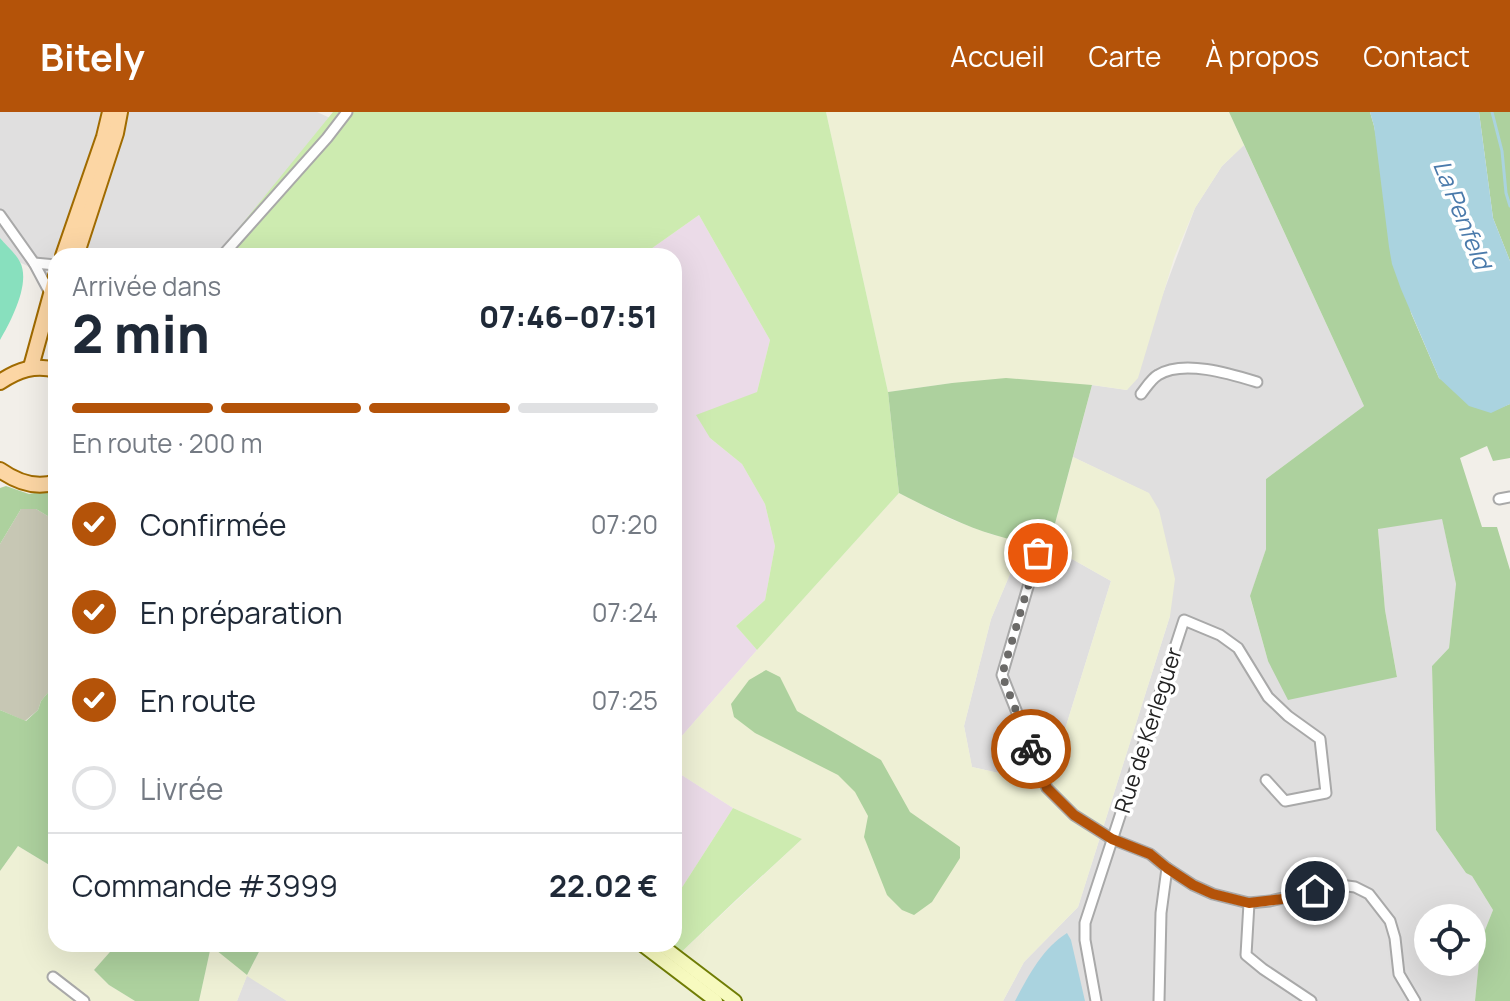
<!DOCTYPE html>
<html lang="fr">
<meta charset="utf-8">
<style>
:root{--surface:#fff;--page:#f6f6f7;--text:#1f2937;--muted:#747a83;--line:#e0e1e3;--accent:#b45309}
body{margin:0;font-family:Manrope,sans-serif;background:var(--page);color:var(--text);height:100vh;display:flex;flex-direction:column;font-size:30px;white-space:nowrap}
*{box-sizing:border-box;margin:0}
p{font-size:26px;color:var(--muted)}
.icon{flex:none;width:44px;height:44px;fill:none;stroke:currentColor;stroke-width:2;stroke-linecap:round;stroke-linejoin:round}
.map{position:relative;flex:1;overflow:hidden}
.side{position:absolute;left:48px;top:136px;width:634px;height:704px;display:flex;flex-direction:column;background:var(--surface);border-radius:24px;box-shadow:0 8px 32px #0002}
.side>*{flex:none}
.controls{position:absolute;left:1414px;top:792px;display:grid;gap:16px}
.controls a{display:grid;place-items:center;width:72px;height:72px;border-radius:50%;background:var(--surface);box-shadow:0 8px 32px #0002;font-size:40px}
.pin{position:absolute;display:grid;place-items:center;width:68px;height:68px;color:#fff;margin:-34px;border:4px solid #fff;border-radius:50%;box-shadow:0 2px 8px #0007}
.courier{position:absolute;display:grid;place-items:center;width:80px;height:80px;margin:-40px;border:6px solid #b45309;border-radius:50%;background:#fff;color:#222;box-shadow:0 2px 10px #0007}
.head em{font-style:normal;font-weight:800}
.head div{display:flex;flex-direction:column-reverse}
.head{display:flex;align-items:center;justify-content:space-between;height:136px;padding:0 24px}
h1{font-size:52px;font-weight:800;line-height:60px}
.bar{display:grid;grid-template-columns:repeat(4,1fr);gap:12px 8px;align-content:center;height:96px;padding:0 24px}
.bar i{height:10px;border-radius:6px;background:var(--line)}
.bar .current{background:var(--accent)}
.bar p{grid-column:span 4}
.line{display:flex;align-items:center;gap:20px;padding:0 24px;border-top:2px solid var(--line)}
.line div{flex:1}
ol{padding:0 24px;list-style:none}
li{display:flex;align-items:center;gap:24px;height:88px}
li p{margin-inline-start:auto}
li .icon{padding:8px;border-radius:50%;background:var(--accent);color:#fff;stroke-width:4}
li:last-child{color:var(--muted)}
li i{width:44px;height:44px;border:4px solid var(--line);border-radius:50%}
header{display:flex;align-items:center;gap:48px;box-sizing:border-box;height:112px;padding:0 40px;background:var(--accent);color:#fff}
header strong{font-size:38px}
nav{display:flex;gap:44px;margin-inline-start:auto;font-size:28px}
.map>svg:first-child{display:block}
</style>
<header>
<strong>Bitely</strong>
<nav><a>Accueil</a><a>Carte</a><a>À propos</a><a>Contact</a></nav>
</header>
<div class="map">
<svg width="1510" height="889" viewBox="0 0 1510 889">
<rect width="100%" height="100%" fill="#f2efe9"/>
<g fill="#e0dfdf" fill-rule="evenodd">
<polygon points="0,0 317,0 330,6 216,144 56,144 56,167 21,151 0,126"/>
<path d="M1244 33 1364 294 1266 367V437L1250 485 1268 549 1397 564 1385 498 1378 416 1442 406 1456 472 1449 536 1432 554 1436 718 1466 761 1472 764 1493 798 1481 828 1475 889H1003L1024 850 1078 795 1170 504 1148 381 1073 345 1092 273 1127 278 1195 96 1222 54ZM1428 806H1472V850H1428Z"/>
<polygon points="1024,429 1049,434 1111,469 1048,672 972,655 964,614 991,507"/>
<polygon points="247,863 287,889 237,889"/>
</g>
<g fill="#ebdbe8">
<polygon points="699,103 770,228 757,280 710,326 742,352 765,392 775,434 765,488 736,514 757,538 674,633 674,144 641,144"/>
<polygon points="674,658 733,696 681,777 674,782"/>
</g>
<polygon fill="#c7c7b4" points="21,397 36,397 56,409 56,571 41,589 38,598 25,609 0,598 0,432"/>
<g fill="#eef0d5">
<polygon points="826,0 1229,0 1244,33 1222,54 1195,96 1174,146 1138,266 1127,278 1092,273 952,271 888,280"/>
<polygon points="1073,345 1149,381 1159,398 1175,467 1170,504 1078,795 1024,850 1003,889 287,889 247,864 237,889 199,889 211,833 247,863 263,832 649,832 672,849 802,727 733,696 674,658 674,633 757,538 899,381 950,407 993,423 1024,429 991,507 964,614 972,655 1048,672 1111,469 1049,434"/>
<polygon points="18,734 56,757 56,832 117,832 94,858 109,873 135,889 0,889 0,759"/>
</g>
<g fill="#cdebb0">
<polygon points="333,0 826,0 888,280 899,381 757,538 736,514 765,488 775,434 765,392 742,352 710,326 696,303 757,280 770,228 699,103 641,144 216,144"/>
<polygon points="733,696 802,727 737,787 672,849 649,832 674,832 674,782 681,777"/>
</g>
<g fill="#add19e">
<polygon points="1229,0 1370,0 1374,14 1411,201 1439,266 1490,300 1510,292 1510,346 1493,349 1487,334 1460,346 1482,415 1497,415 1510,458 1510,889 1475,889 1481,828 1493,798 1472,764 1466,761 1436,718 1432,554 1449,536 1456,472 1442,407 1378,417 1385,498 1397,565 1288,588 1268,549 1250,484 1266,437 1266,367 1364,294"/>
<polygon points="1479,0 1510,0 1510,149 1493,106"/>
<path d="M1006 266 1092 273 1049 434C991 428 950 407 899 381L888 280 952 271Z"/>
<polygon points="6,374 29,382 56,377 56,409 36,397 21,397 0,432 0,376"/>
<polygon points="766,558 780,565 797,599 881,648 910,700 960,735 960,746 932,790 914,803 902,798 887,783 864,725 868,704 855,680 838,663 755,621 734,605 731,592 749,568"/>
<polygon points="56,571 56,757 18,734 0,759 0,598 26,609 38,598 41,589"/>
<polygon points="117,832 263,832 247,863 211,834 199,889 135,889 109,873 94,858"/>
</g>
<path fill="#88e0be" d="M0 126C6 133 16 142 20 150 31 171 11 209 0 228Z"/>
<g fill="#aad3df">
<polygon points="1370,0 1479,0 1493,106 1510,149 1510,292 1491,301 1469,294 1439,266 1401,177 1392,152 1389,135 1374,14"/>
<path d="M1067 821 1071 828 1085 889H1015C1028 864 1043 836 1067 821Z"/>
</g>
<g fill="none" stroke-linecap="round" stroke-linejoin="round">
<polyline stroke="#aad3df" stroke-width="3" points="1492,0 1502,39 1506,81 1510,94"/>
<defs>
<g id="minor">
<polyline points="0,103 34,151 50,181"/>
<polyline points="222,144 327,26 347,0"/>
<polyline points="34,151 56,153"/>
<path d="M1141 282C1146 276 1151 267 1158 263 1183 247 1231 262 1257 270"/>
<polyline points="1499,387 1510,385"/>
<polyline points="1038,441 1002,563 1047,676 1074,703 1112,727 1150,742 1167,756 1193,773 1213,782 1249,791 1270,789 1340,773 1355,775 1369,782 1390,809 1395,826 1399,862 1415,889"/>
<polyline points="1249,791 1246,843 1263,857 1311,889"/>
<polyline points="53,865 84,889"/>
<polyline points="1096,889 1085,828 1085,811 1184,508 1220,523 1238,536 1268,585 1288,604 1320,627 1326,681 1285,689 1266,668"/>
<polyline points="1159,889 1161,801 1167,756"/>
</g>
<g id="secondary">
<polyline points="641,832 716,889"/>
<polyline points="660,832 735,889"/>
</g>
<g id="primary">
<polyline points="63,144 104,25 110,0"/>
<polyline points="76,144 116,21 120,0"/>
<polyline points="31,255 56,164"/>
<path d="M0 270C18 258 35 252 56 258"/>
<path d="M0 358C17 370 36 377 56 370"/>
</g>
</defs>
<use href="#minor" stroke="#a9a9a9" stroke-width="13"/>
<use href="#secondary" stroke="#707d05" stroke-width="16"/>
<use href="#primary" stroke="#a06b00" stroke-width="18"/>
<use href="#minor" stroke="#fff" stroke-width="9"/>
<use href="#secondary" stroke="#f7fabf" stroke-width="12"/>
<use href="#primary" stroke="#fcd6a4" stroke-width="14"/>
</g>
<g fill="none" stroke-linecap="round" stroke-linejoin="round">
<polyline stroke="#6b6a68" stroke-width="8" stroke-dasharray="0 14.4" points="1031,637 1002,563 1038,441"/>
<polyline stroke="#b45309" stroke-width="10" points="1031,637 1047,676 1074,703 1112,727 1150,742 1167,756 1193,773 1213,782 1249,791 1290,786 1315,779"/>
</g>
<g text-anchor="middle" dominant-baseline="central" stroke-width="7" stroke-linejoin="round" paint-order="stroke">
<g font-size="22" fill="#222" stroke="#fff">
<text transform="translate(1148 618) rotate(-72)">Rue de Kerleguer</text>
</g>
<g font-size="24" font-style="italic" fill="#4a7aab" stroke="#fff">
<text transform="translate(1463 102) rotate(68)">La Penfeld</text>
</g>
</g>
</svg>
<div class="controls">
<a><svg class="icon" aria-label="locate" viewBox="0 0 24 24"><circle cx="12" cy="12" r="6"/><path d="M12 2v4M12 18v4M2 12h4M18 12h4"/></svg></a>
</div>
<div class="pin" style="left:1038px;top:441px;background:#ea580c"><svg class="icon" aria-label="bag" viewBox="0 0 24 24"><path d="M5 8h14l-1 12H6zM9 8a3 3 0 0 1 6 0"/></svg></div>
<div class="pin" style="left:1315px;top:779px;background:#1f2937"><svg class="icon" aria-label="home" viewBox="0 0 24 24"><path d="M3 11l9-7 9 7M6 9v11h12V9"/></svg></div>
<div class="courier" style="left:1031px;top:637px"><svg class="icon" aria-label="bike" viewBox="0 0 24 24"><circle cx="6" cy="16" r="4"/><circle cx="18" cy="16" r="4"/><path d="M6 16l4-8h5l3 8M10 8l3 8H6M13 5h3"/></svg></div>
<section class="side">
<div class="head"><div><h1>2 min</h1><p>Arrivée dans</p></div><em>07:46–07:51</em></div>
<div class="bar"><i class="current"></i><i class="current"></i><i class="current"></i><i></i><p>En route · 200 m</p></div>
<ol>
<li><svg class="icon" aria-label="check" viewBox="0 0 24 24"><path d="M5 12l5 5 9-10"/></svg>Confirmée<p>07:20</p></li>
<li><svg class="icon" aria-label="check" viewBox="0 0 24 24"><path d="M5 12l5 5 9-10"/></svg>En préparation<p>07:24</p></li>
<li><svg class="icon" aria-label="check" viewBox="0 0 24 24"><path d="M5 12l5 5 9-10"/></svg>En route<p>07:25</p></li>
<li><i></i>Livrée</li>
</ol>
<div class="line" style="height:104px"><div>Commande #3999</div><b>22.02 €</b></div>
</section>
</div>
